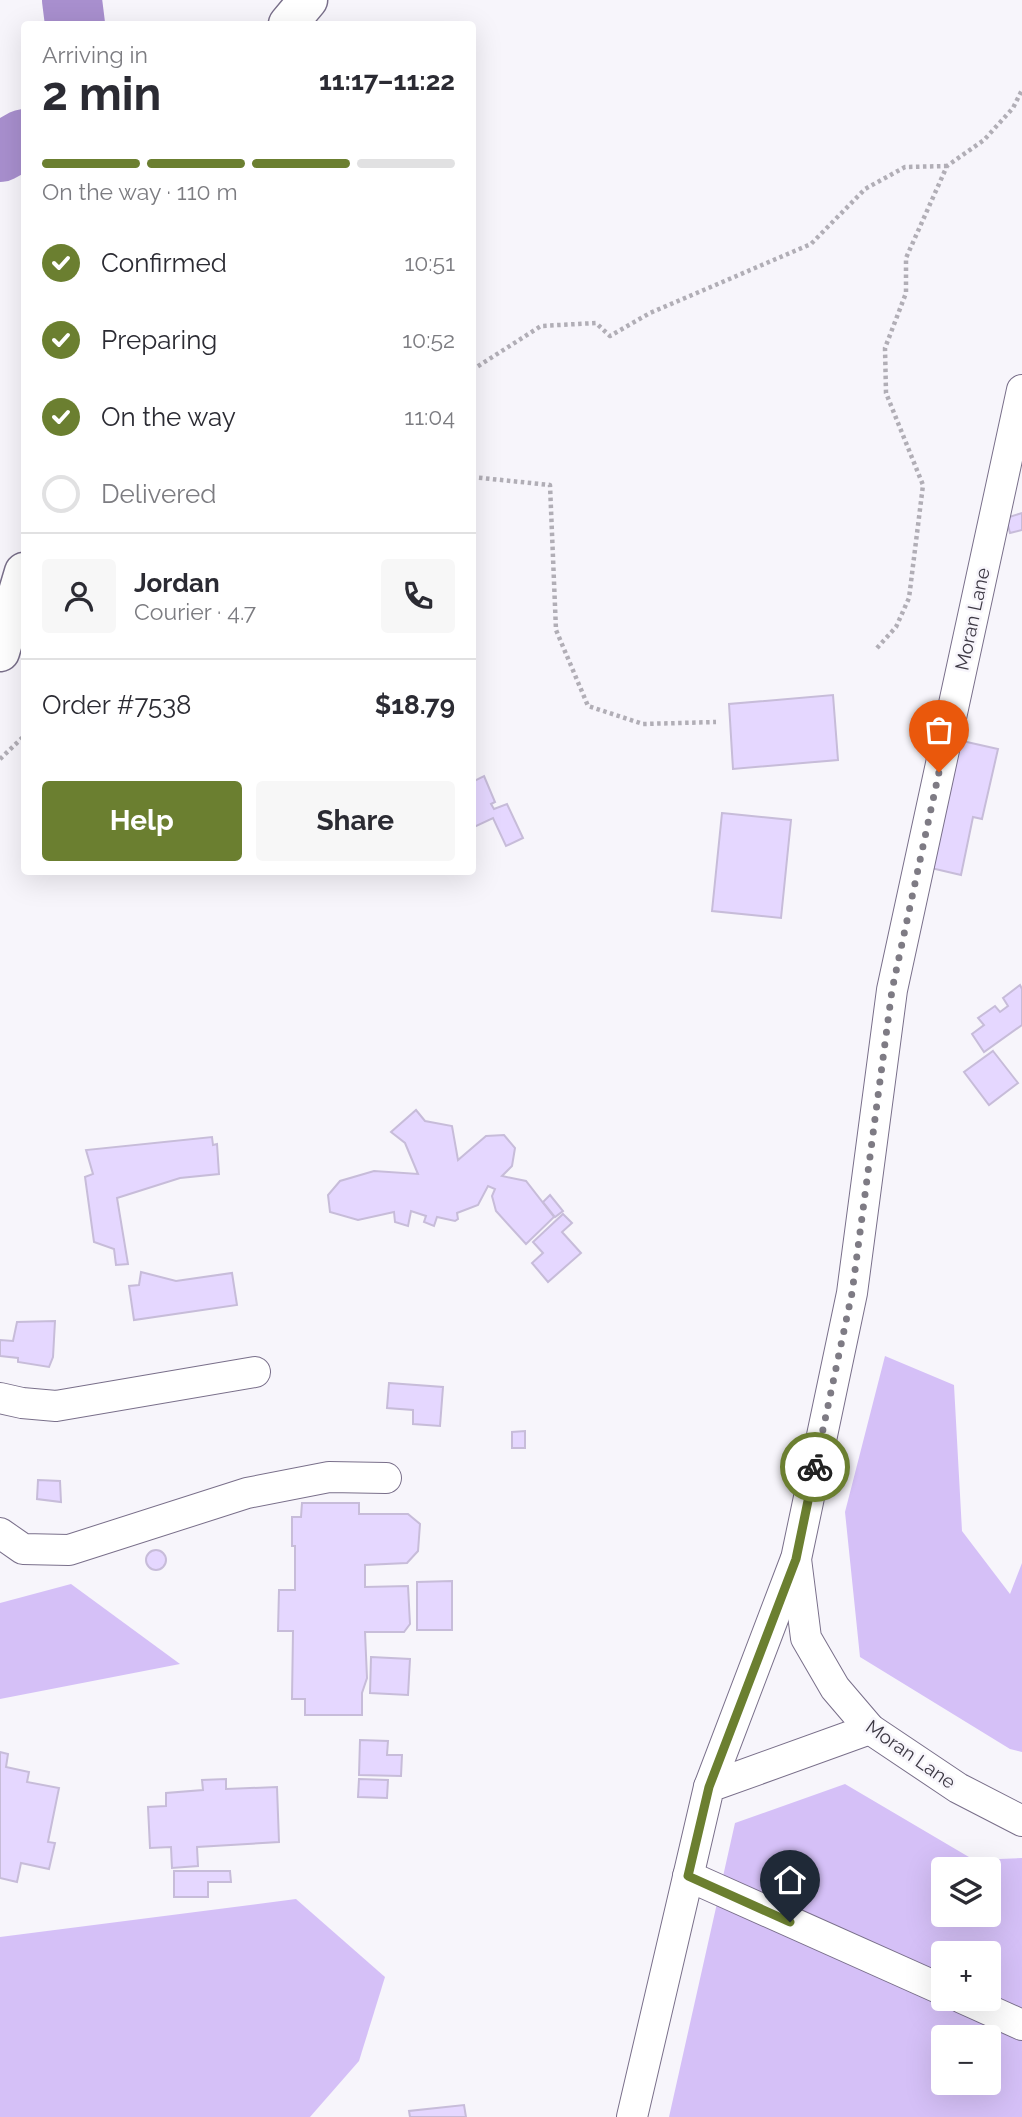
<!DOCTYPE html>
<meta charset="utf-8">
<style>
:root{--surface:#fff;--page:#f7f7f7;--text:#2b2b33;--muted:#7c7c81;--line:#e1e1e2;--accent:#6b7f30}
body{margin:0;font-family:Raleway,sans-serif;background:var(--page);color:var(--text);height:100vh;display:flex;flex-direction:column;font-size:26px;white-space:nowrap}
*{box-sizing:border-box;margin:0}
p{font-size:23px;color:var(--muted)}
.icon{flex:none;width:38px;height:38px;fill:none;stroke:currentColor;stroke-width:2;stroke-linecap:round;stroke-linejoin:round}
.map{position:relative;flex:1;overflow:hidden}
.drawer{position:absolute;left:21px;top:21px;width:455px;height:854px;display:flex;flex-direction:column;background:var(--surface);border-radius:7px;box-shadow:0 7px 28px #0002}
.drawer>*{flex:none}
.tools{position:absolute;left:931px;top:1857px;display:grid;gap:14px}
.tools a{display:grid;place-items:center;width:70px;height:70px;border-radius:7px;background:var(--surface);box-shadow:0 7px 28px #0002;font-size:35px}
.pin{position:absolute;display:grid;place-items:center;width:60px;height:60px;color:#fff;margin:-72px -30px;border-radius:50% 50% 50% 0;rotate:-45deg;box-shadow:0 0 7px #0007}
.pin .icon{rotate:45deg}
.courier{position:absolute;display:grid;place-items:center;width:70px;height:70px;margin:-35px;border:5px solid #6b7f30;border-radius:50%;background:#fff;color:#222;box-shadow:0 2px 9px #0007}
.head em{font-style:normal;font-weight:700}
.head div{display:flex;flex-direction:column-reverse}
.head{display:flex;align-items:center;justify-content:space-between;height:119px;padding:0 21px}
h1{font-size:46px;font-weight:700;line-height:52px}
.bar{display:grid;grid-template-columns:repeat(4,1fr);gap:10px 7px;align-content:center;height:84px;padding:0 21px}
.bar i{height:9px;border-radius:5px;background:var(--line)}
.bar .active{background:var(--accent)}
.bar p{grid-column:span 4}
.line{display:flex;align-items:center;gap:18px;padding:0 21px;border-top:2px solid var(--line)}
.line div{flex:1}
.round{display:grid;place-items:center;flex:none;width:74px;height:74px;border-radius:7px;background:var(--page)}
ol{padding:0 21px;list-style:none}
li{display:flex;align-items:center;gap:21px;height:77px}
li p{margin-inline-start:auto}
li .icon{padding:7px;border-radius:50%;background:var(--accent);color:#fff;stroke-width:4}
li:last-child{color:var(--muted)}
li i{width:38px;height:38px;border:4px solid var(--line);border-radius:50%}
.button{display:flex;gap:14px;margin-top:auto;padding:14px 21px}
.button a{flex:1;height:80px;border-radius:7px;background:var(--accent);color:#fff;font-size:28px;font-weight:700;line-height:80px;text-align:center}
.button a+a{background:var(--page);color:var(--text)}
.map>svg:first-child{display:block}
</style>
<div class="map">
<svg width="1022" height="2117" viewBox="0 0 1022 2117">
<rect width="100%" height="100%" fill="#f7f5fb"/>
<g fill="#d5c0f7" fill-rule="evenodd">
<polygon points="885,1356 954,1385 962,1531 1010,1594 1022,1563 1022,1752 1010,1749 860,1657 845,1512"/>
<polygon points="71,1584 180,1664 0,1699 0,1603"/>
<path d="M845 1784 974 1860 1022 1858V2117H669L735 1823ZM943 1869H989V1914H943ZM943 1953H989V1998H943ZM943 2037H989V2082H943Z"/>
<polygon points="296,1899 385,1977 359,2061 310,2117 0,2117 0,1937"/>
</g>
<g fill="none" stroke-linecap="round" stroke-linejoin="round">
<g stroke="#a88fce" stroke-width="60">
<polyline points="72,0 75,24"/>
<polyline points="0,152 24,139"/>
</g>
</g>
<g fill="#e5d7ff" stroke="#c7bcd9" stroke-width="2">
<polygon points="1022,513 1022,530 1010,533 1006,518"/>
<polygon points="833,695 838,760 733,769 729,704"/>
<polygon points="958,740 998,749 982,819 973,817 961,875 931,868"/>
<polygon points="484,776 495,802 491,804 494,809 507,804 523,838 506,846 493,818 472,828 472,782"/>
<polygon points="722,813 791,820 781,918 712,911"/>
<polygon points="1020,985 1022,989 1022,1025 984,1052 972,1034 984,1025 978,1018 995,1006 1000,1012 1008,1006 1003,998"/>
<polygon points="993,1051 1018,1083 989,1105 964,1072"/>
<polygon points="416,1110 425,1121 452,1126 458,1160 486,1136 504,1135 515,1148 512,1166 502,1176 526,1181 554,1217 526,1244 496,1211 492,1196 495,1189 488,1186 478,1205 457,1213 458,1219 455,1221 437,1217 434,1226 424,1222 426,1216 411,1211 408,1226 395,1222 394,1212 358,1220 330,1212 328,1195 340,1181 374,1171 418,1174 405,1143 391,1132"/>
<polygon points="212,1137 213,1145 217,1144 219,1174 180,1178 117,1198 128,1264 116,1265 114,1249 94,1242 85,1177 93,1174 86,1150"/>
<polygon points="550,1195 563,1211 555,1217 543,1202"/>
<polygon points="563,1214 572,1223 562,1232 581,1253 548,1282 532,1263 543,1253 533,1242"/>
<polygon points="141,1272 176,1281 232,1273 237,1305 134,1320 129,1286 139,1285"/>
<polygon points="55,1321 53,1357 49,1367 18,1362 18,1358 0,1356 0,1340 13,1341 17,1322"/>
<polygon points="389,1383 443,1387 440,1426 413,1424 413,1410 387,1408"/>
<polygon points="525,1431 525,1448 512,1448 512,1432"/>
<polygon points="38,1480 60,1481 61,1502 37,1499"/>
<polygon points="302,1503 359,1503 359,1514 408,1514 420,1524 418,1551 407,1563 365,1565 365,1587 408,1586 410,1624 404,1632 365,1632 367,1678 362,1693 362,1715 305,1715 305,1699 292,1699 293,1631 278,1631 279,1590 295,1590 295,1546 292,1546 292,1517 301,1517"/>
<circle cx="156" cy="1560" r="10"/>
<polygon points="452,1581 452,1630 417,1630 417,1582"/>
<polygon points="371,1657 410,1659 408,1695 370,1693"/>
<polygon points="360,1740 388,1741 387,1755 402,1755 401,1776 359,1775"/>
<polygon points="0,1752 8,1754 6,1767 29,1772 27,1782 59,1788 48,1842 55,1843 49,1869 21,1863 17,1882 0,1878"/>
<polygon points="226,1779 226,1789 277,1787 279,1842 197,1847 198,1866 172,1868 171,1847 150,1848 148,1807 166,1806 166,1793 203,1790 202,1780"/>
<polygon points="359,1779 388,1780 387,1798 358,1797"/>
<polygon points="174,1871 230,1871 231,1882 208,1882 208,1897 174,1897"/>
<polygon points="464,2105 466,2117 410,2117 409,2111"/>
</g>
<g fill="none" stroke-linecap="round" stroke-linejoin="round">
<defs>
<g id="street">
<polyline points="1022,390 892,990 852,1293 796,1559 806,1638 835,1688 870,1729 958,1788 1022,1821"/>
<polyline points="0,1398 22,1403 56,1406 255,1372"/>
<polyline points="0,1533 23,1549 69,1550 247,1493 329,1477 386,1478"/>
<polyline points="709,1787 795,1561"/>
<polyline points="688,1876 943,1990"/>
<polyline points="962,1998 1022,2025"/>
<polyline points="632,2117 709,1787 870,1729"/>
</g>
<g id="secondary">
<polyline points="288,24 308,0"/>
<polyline points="0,652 24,572"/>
</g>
</defs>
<use href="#street" stroke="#796f8a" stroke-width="32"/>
<use href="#secondary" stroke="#796f8a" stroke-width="41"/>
<g stroke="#b1aeb6" stroke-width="4.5" stroke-dasharray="3.5 3.5" stroke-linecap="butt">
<polyline points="472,370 541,326 596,323 610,336 650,313 811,244 865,189 905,167 947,166"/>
<polyline points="472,477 550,485 556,630 588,706 643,724 716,722"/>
<polyline points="877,648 896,627 909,598 923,485 886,393 885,348 906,293 906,258 947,166 984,140 1013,108 1022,90"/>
<polyline points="0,759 22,738 24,730"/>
</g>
<use href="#street" stroke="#fff" stroke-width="30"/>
<use href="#secondary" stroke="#fff" stroke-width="38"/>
</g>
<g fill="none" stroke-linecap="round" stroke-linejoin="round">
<polyline stroke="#7e7b84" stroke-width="7" stroke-dasharray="0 12.6" points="815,1467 852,1293 892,990 939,772"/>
<polyline stroke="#6b7f30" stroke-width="9" points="790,1922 688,1876 709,1787 796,1559 815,1467"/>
</g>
<g text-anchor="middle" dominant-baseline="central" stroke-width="5" stroke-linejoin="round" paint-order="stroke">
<g font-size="19" fill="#3d3944" stroke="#f7f5fb">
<text transform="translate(972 619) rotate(-78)">Moran Lane</text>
<text transform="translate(911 1754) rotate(35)">Moran Lane</text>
</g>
</g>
</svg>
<div class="tools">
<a><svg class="icon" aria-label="layers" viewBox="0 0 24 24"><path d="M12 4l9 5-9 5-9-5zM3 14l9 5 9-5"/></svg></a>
<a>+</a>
<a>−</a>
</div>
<div class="pin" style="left:939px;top:772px;background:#ea580c"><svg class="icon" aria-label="bag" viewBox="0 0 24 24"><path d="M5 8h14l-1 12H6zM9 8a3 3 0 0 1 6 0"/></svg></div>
<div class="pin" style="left:790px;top:1922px;background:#1f2937"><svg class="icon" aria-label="home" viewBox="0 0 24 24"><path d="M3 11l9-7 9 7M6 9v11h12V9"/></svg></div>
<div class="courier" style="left:815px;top:1467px"><svg class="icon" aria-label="bike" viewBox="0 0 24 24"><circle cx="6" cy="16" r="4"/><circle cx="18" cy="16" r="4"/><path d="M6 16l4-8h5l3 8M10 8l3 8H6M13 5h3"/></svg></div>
<section class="drawer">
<div class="head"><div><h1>2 min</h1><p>Arriving in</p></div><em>11:17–11:22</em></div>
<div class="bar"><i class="active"></i><i class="active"></i><i class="active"></i><i></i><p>On the way · 110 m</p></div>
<ol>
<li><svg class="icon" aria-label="check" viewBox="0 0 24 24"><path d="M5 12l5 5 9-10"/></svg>Confirmed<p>10:51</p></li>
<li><svg class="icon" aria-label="check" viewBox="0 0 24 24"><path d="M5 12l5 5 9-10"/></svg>Preparing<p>10:52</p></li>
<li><svg class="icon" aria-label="check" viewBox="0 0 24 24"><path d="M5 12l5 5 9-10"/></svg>On the way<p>11:04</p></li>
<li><i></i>Delivered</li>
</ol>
<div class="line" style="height:126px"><a class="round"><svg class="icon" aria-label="person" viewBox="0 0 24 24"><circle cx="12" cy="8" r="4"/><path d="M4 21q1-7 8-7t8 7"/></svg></a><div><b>Jordan</b><p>Courier · 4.7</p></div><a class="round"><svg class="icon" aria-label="phone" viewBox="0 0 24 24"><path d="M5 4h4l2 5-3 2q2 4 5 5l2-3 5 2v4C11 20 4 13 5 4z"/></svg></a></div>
<div class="line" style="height:91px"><div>Order #7538</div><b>$18.79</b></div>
<div class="button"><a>Help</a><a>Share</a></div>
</section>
</div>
